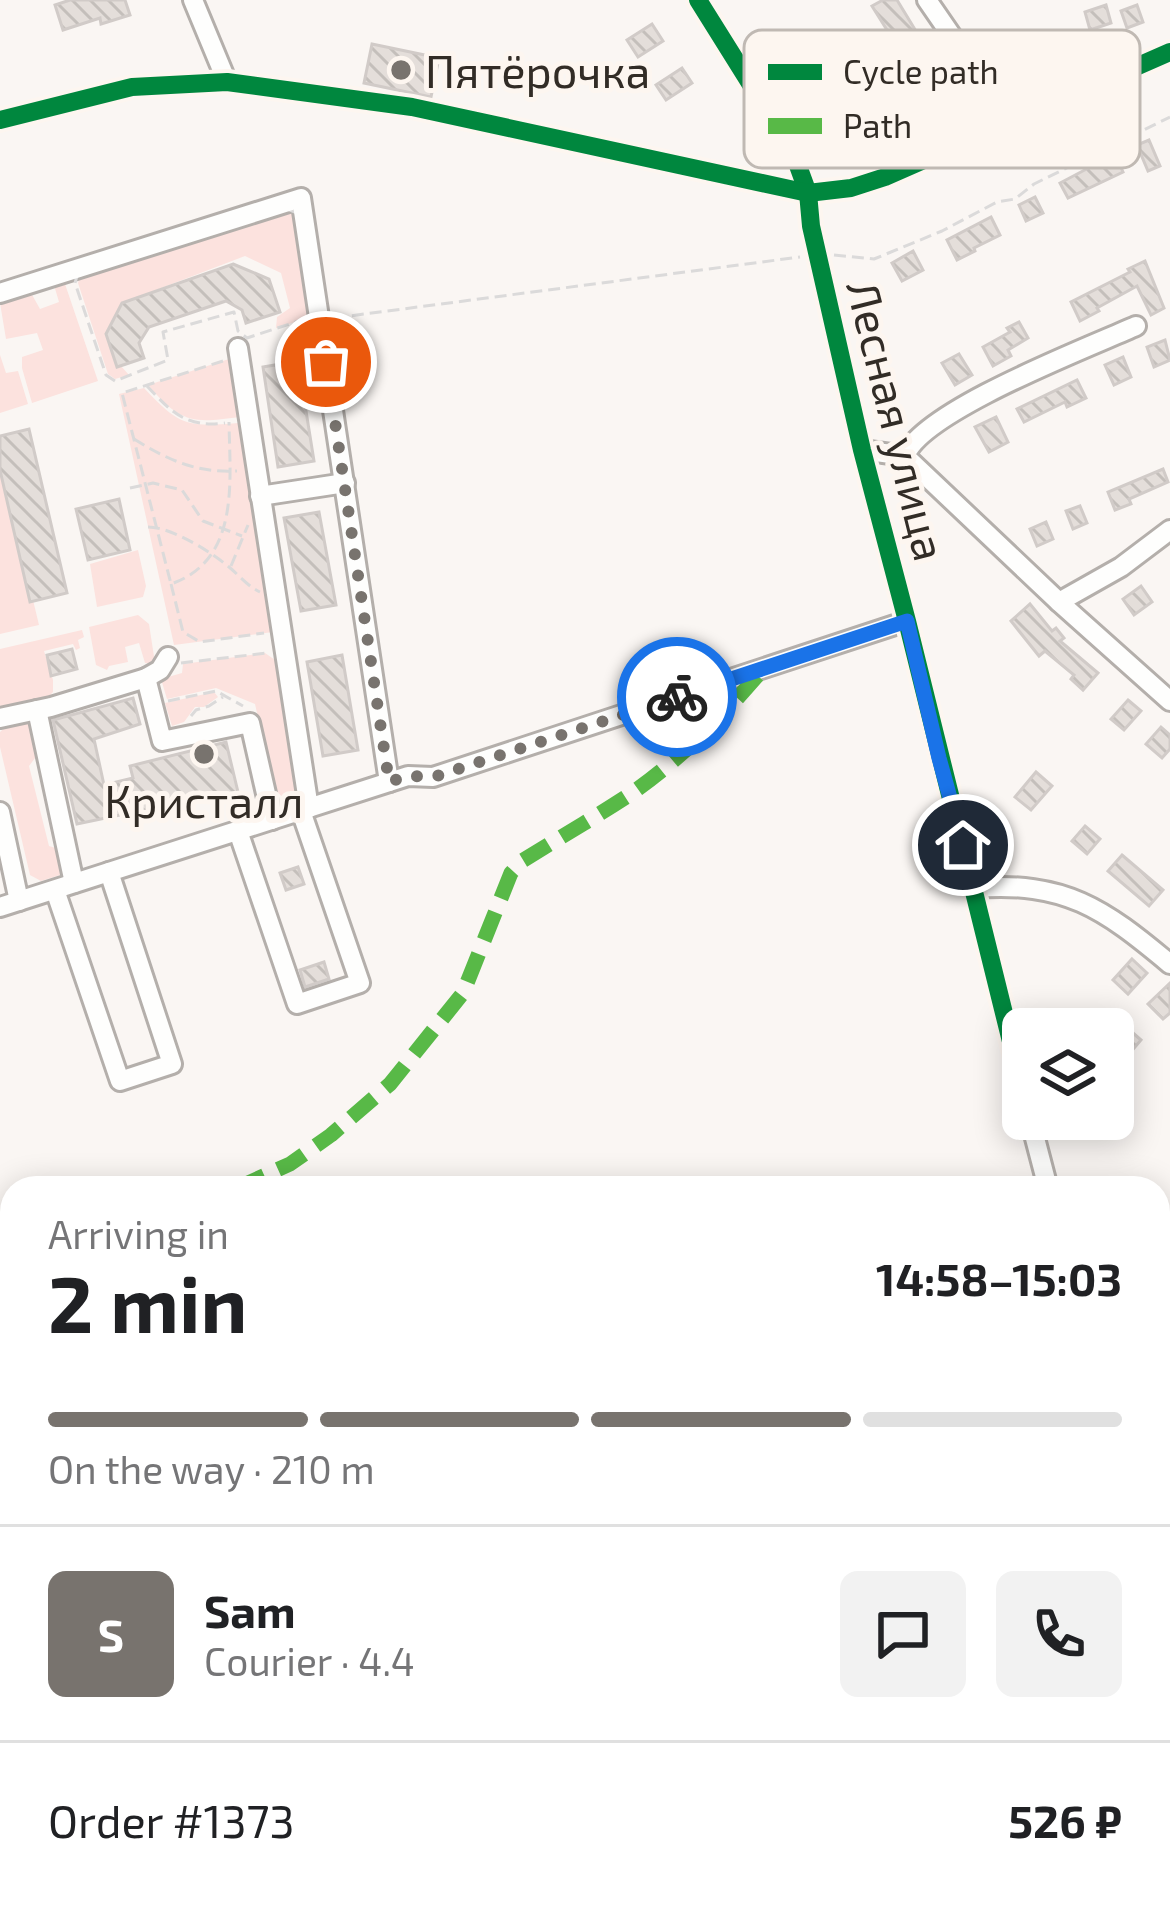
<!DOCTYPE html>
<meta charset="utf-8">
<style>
:root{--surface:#fff;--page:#f2f2f2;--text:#202124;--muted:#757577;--line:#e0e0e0;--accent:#78736e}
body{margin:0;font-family:"Exo 2",sans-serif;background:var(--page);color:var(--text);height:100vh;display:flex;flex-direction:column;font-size:45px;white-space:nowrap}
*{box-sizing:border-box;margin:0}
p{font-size:39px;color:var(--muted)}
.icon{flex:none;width:66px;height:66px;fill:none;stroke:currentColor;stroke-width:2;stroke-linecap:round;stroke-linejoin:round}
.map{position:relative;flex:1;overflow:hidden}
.panel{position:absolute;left:0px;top:1176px;width:1170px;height:747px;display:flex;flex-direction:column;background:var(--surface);border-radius:36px 36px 0 0;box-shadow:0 6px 30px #0003}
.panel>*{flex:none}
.tools{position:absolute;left:1002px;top:1008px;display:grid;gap:24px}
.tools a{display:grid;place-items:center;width:132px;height:132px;border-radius:18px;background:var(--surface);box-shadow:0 6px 30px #0003;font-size:60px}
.pin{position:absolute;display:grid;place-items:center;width:102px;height:102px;color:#fff;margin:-51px;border:6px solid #fff;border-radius:50%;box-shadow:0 3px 12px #0007}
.courier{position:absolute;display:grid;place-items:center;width:120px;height:120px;margin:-60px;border:9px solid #1a73e8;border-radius:50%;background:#fff;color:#222;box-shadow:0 3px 15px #0007}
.head em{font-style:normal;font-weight:700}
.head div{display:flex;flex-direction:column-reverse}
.head{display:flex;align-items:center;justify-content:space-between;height:204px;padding:0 48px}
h1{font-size:78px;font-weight:700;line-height:90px}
.bar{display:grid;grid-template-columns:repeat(4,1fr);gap:18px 12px;align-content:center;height:144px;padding:0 48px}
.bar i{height:15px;border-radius:9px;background:var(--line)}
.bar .current{background:var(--accent)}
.bar p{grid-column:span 4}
.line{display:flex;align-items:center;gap:30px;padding:0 48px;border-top:3px solid var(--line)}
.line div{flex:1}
.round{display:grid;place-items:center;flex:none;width:126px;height:126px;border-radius:18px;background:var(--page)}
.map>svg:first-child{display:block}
</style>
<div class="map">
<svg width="1170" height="1922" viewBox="0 0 1170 1922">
<defs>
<pattern id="building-back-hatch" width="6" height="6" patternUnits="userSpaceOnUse" patternTransform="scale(3)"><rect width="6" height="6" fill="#e4deda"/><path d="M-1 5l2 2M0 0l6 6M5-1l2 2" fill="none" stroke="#c4bfbb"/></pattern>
</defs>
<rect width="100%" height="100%" fill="#faf6f3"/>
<g fill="#fce2de">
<polygon points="288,209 298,216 314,316 276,328 277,317 290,308 281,273 245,256 122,303 106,334 121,366 129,375 115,379 108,374 78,283 80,275"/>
<polygon points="65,284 98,381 32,403 22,368 22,357 43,350 37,333 6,339 0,303 31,293 40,309 59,302 54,285"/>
<polygon points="0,355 6,373 18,371 28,404 0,413"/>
<path d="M229 359 239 417C191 424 180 422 148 385Z"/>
<path d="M144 388C180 426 186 427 238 423L273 632 174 645 119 394Z"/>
<polygon points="0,462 39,625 0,634"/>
<polygon points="138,550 146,586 143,597 97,607 90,564"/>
<polygon points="138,615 149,624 155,663 145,663 139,643 125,647 128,662 109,666 107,670 96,665 89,627"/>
<polygon points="82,630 84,637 78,640 80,648 76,650 73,644 44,651 53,680 53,692 46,699 0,708 0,649"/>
<polygon points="265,653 278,662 298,784 295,795 284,798 274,790 255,704 216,688 167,699 161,679 182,673 183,664"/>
<polygon points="214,692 218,697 204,707 195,707 184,722 172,726 165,703"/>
<polygon points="23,721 32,726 38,754 29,766 49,846 59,849 66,862 60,875 41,881 30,875 0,747 0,732 8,725"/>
</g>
<g fill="url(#building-back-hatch)" stroke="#d1cbc8" stroke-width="3">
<polygon points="70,0 125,0 130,15 101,24 100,18 63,30 55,5"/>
<polygon points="883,0 897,0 922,41 902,54 872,6"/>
<polygon points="1106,5 1111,23 1090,30 1085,12"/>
<polygon points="1137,5 1143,22 1127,28 1121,11"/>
<polygon points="652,24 663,41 638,57 627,40"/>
<polygon points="372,44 439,58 431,97 364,83"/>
<polygon points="682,68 692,83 666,100 656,85"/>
<polygon points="1149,140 1160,166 1148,171 1137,145"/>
<polygon points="1115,154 1123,172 1068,198 1060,183"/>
<polygon points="1035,197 1043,213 1026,221 1019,205"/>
<polygon points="991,217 1000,235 974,248 975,251 957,260 947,240"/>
<polygon points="913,251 923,270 902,281 892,263"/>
<polygon points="1145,261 1164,308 1151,315 1137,286 1097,308 1099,311 1080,321 1071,302 1130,272 1128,269"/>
<polygon points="233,264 269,279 280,312 246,323 242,310 226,301 149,327 139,343 144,358 117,367 106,334 122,303"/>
<polygon points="1019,322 1028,338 1008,350 1011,356 993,366 983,347 1010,332 1007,328"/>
<polygon points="1165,340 1170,360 1154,367 1147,347"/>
<polygon points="959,354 972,375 955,385 942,363"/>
<polygon points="1123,357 1131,377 1114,385 1105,365"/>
<polygon points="298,361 314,461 278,467 263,367"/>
<polygon points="1077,380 1086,398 1067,407 1065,402 1024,422 1017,409"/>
<polygon points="996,417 1008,442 989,452 975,427"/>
<polygon points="29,429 67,593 30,602 0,470 0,436"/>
<polygon points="1163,469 1168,482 1129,499 1131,504 1115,510 1108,492"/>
<polygon points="119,499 130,550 88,560 76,509"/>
<polygon points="1080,506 1087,523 1073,529 1066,511"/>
<polygon points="319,512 336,605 301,611 284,518"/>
<polygon points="1046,522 1053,539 1037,546 1030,529"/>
<polygon points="1141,586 1152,602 1134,615 1123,599"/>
<polygon points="1030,604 1052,631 1056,628 1064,638 1060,641 1098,673 1083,690 1071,679 1074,675 1045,651 1039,656 1011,621"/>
<polygon points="72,649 77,669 51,676 47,655"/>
<polygon points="342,655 358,750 323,756 307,662"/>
<polygon points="133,698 140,724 94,739 104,785 133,778 130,766 226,742 238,792 144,813 144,810 77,824 53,720"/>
<polygon points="1128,700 1141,711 1124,730 1111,719"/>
<polygon points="1161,727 1170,735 1170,749 1162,758 1146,744"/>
<polygon points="1036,772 1052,786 1031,810 1015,797"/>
<polygon points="1085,826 1100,839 1087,854 1072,841"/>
<polygon points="1122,855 1163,890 1149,906 1108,871"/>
<polygon points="298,867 304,884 286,890 280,873"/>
<polygon points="1132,959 1147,973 1128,994 1113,980"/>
<polygon points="324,962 329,979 305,987 300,970"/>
<polygon points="1170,983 1170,1013 1163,1019 1148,1004"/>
<polygon points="1125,1026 1141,1040 1113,1073 1113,1037"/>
</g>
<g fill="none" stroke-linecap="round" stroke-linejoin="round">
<defs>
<g id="minor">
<polyline points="193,0 227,82"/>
<polyline points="698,0 793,152 808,193 811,226 862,450 907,621 1023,1090"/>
<polyline points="927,0 1011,122"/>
<polyline points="0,120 132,87 227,82 412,107 808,193 851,188 885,177 1170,52"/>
<polyline points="0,293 301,198 389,782"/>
<polyline points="238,348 309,808"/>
<polyline points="862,450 905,456 1059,602 1170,701"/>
<path d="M905 456C922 411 1087 348 1136 326"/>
<polyline points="260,496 345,483"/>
<polyline points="1059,602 1121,567 1170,530"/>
<polyline points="146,678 162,741 250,723 272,820"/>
<polyline points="37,710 74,883"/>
<polyline points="0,718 51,707 146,678 160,670 168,657"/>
<polyline points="0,812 19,901"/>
<polyline points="238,831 297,1004 360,983 301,811"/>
<path d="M974 888C1065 881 1103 908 1170 964"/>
<polyline points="55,890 120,1081 172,1064 109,872"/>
<polyline points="0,907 408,776 433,777 907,621"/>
<polyline points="1030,1119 1048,1188"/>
<polyline points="1158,1244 1170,1244"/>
<polyline points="1158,1485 1170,1502"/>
</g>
</defs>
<use href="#minor" stroke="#b4afab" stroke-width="24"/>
<g stroke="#dbdada" stroke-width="3" stroke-dasharray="12 6" stroke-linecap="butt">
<polygon points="285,208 297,213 314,316 247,338 238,331 234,312 163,332 168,360 115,381 106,375 75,283 77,276"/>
<polyline points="834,255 874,259 942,231 997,202 1015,199 1034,184 1170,117"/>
<polyline points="334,318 800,257"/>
<path d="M223 361 122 393 171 584C240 560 230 482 229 422"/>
<path d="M147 386C172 413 187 428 225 423"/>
<path d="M134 439C168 460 196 473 237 471"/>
<polyline points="130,488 153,483 182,490 203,521 242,536"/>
<path d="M148 527C171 527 210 551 229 567 240 576 246 585 260 592"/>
<polyline points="231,566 248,525"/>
<polyline points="171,584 183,632 200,642 264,633"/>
<polyline points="181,663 267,653"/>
<polyline points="168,701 216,691 243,706"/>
<polyline points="191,716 196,710 209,706 223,697"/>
</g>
<use href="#minor" stroke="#fefefd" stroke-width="18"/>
<g stroke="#58b947" stroke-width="15" stroke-dasharray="30 15" stroke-linecap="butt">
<path d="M237 1188 290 1164 331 1135 390 1084 463 993 511 873 522 861C556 840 592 819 626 797 678 762 723 716 764 668"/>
<polyline points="0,1308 12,1299"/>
</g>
<defs>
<g id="cycleway">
<polyline points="698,0 793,152 808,193 811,226 862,450 907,621 1023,1090"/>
<polyline points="0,120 132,87 227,82 412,107 808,193 851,188 885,177 1170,52"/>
</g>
</defs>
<use href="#cycleway" stroke="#fdf6f0" stroke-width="26"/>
<use href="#cycleway" stroke="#00873e" stroke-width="18"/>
</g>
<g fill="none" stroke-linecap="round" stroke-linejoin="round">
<polyline stroke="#78736e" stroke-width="12" stroke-dasharray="0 21.6" points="326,362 389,782 408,776 434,777 677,697"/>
<polyline stroke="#1a73e8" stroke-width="15" points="677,697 907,621 939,758 963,845"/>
</g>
<g fill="#78736e" stroke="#fdf6f0" stroke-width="4.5">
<circle cx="401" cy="70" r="12"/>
<circle cx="204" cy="754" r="12"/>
</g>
<g text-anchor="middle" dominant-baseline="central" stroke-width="10" stroke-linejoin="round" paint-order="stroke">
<g font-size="45" fill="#322c26" stroke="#fdf6f0" text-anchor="start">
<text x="425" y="70">Пятёрочка</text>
<text x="204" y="800" text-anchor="middle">Кристалл</text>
</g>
<g font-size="45" fill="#322c26" stroke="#fdf6f0">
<text transform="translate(898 420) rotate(76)">Лесная улица</text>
</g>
</g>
<rect x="744" y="30" width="396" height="138" rx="18" fill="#fdf6f0" stroke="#c0b9b3" stroke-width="3"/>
<rect x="768" y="64" width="54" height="16" fill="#00873e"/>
<rect x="768" y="118" width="54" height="16" fill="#58b947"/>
<g font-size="33" fill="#322c26">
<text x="843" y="84">Cycle path</text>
<text x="843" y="138">Path</text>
</g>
</svg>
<div class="tools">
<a><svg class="icon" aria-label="layers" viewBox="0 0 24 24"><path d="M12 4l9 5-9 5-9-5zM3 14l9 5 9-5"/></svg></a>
</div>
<div class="pin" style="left:326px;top:362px;background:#ea580c"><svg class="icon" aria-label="bag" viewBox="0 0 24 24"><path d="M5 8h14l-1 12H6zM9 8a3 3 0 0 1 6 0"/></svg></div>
<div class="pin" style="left:963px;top:845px;background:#1f2937"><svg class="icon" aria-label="home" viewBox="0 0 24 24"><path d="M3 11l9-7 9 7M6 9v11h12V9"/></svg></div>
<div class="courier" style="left:677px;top:697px"><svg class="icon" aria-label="bike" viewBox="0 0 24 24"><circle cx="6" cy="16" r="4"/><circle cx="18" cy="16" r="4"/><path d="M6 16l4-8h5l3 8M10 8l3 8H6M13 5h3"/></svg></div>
<section class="panel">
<div class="head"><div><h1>2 min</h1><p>Arriving in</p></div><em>14:58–15:03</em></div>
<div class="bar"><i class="current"></i><i class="current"></i><i class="current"></i><i></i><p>On the way · 210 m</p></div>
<div class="line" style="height:216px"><b class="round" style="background:var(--accent);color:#fff">S</b><div><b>Sam</b><p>Courier · 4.4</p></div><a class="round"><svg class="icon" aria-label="chat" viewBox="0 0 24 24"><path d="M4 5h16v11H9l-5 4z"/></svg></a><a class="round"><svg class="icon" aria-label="phone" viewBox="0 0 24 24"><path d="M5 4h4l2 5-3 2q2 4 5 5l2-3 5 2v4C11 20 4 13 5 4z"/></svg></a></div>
<div class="line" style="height:156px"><div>Order #1373</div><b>526 ₽</b></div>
</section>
</div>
